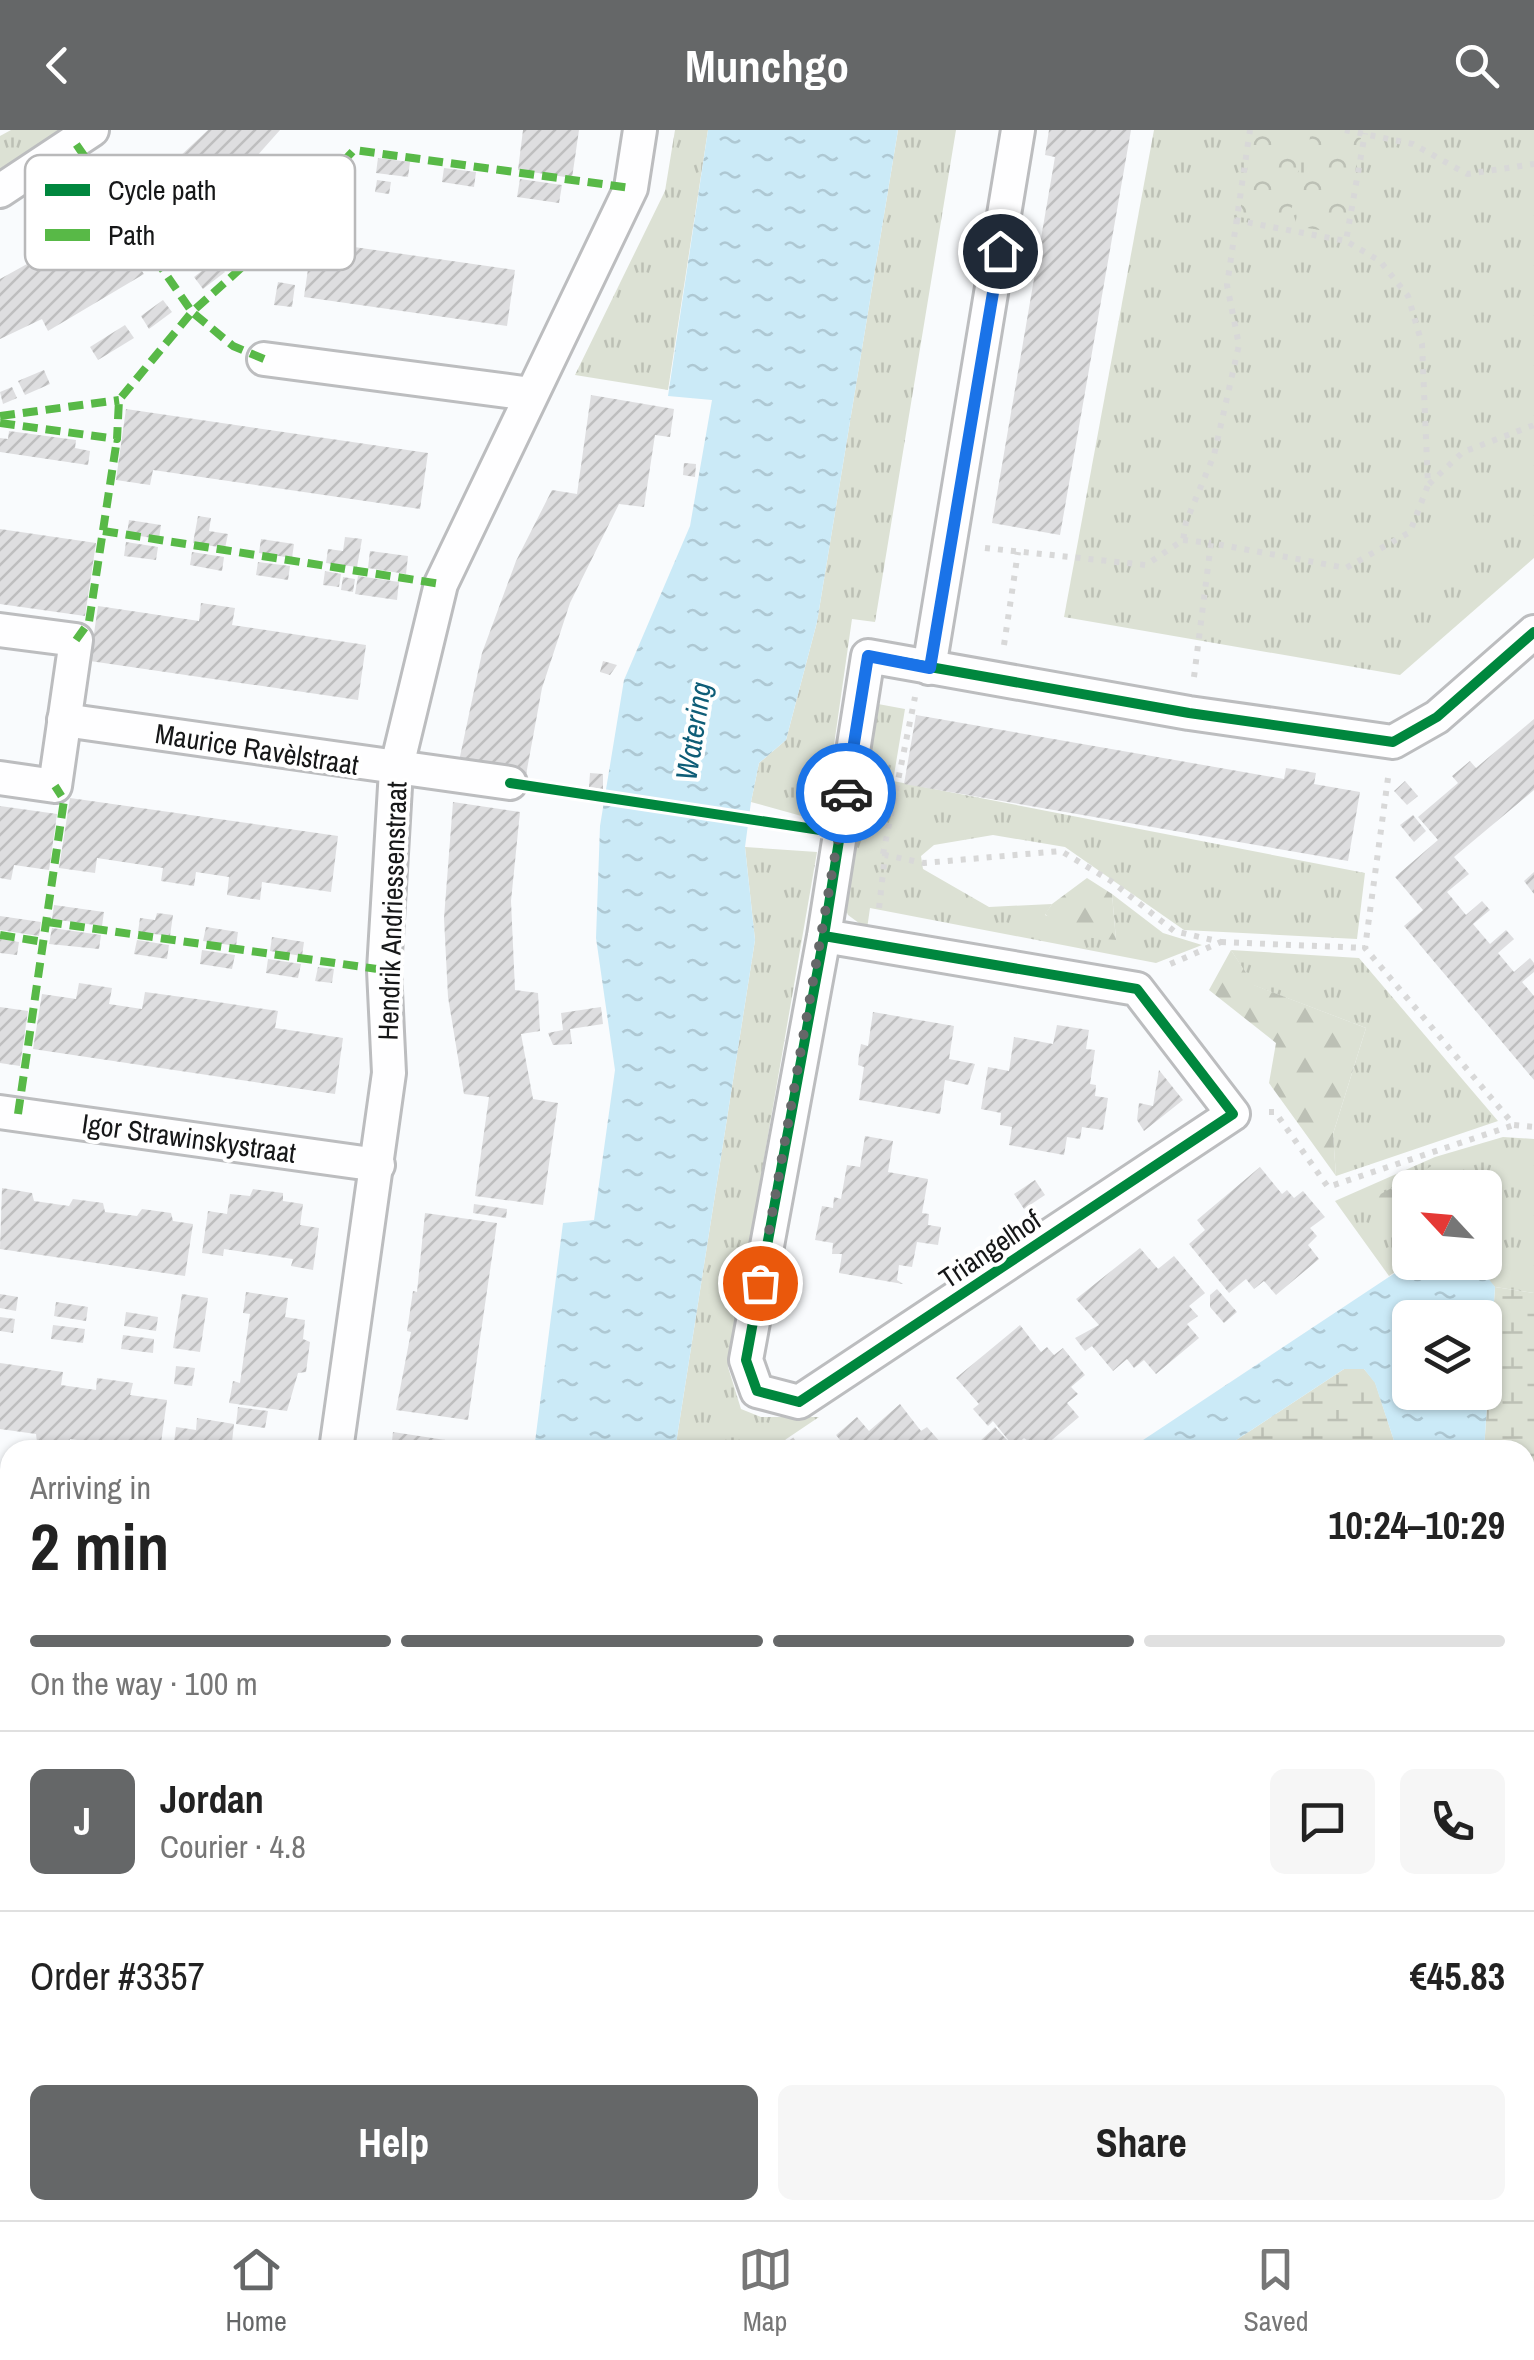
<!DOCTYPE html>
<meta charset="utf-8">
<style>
:root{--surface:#fff;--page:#f6f6f6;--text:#222;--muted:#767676;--line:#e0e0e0;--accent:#656768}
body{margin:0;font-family:"Archivo Narrow",sans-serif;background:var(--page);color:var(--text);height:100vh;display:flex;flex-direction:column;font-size:38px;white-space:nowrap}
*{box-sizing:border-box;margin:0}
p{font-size:32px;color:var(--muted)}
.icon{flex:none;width:55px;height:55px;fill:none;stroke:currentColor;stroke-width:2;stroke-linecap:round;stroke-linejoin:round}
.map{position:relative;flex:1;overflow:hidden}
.side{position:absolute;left:0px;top:1310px;width:1535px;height:780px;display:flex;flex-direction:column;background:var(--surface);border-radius:30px 30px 0 0;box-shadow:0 2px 8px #0004}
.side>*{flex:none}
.needle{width:65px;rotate:296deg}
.tools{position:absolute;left:1392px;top:1040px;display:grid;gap:20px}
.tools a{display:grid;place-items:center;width:110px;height:110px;border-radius:15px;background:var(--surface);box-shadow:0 2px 8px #0004;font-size:50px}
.pin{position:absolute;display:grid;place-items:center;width:85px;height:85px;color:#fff;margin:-42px;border:5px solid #fff;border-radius:50%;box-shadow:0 2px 10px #0007}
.courier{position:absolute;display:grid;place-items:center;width:100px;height:100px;margin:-50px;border:8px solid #1a73e8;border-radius:50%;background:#fff;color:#222;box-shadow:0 2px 12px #0007}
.headline em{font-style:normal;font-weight:800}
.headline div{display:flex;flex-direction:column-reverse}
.headline{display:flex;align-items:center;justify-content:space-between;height:170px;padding:0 30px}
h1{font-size:65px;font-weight:800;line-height:75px}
.bar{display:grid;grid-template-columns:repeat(4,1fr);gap:15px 10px;align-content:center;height:120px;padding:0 30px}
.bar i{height:12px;border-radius:8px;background:var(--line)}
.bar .selected{background:var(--accent)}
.bar p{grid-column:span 4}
.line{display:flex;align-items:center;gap:25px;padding:0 30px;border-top:2px solid var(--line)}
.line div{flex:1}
.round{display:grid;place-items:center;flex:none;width:105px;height:105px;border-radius:15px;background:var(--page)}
.button{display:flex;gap:20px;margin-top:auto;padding:20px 30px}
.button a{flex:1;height:115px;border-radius:15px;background:var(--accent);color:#fff;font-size:40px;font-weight:800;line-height:115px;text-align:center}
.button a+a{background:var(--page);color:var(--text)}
header{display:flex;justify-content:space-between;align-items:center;height:130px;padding:0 30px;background:var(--accent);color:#fff;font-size:45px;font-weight:800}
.menu{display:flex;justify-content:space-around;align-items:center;height:140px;border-top:2px solid var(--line);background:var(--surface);font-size:28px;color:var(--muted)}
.menu a{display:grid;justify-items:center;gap:5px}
.menu .selected{color:var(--accent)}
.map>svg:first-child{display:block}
</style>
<header><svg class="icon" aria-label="back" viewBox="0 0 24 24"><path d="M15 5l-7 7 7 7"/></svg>Munchgo<svg class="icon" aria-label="search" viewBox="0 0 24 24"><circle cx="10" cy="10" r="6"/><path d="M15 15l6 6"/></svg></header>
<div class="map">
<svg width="1534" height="2090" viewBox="0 0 1534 2090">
<defs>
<pattern id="grass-tufts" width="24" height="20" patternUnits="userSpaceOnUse" patternTransform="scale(2.5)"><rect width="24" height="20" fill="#dce1d4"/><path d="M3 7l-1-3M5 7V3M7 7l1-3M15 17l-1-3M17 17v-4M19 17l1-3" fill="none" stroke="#bcc0b5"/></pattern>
<pattern id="forest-firs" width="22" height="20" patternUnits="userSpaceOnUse" patternTransform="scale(2.5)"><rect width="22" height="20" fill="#dce1d4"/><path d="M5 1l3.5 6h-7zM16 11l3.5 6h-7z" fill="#bcc0b5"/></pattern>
<pattern id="wetland-marsh" width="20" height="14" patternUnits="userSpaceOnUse" patternTransform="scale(2.5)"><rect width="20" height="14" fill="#dce1d4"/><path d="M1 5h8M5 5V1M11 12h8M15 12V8" fill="none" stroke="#bcc0b5"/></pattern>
<pattern id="park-crowns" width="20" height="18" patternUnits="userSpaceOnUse" patternTransform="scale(2.5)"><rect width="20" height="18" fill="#dce1d4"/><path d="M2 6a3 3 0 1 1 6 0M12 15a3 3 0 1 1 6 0" fill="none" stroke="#bcc0b5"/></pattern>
<pattern id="water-ripples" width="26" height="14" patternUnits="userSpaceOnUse" patternTransform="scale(2.5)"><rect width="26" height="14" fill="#cbeaf7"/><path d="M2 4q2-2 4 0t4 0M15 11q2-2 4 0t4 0" fill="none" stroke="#aec8d3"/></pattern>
<pattern id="building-hatch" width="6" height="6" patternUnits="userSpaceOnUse" patternTransform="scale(2.5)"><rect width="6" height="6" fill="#dedee0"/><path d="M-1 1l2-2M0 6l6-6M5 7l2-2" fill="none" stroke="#bebebf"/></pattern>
</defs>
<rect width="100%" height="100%" fill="#f9fbfd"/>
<g fill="url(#grass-tufts)">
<polygon points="11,0 66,0 0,41 0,6"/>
<polygon points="675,0 708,0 668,260 575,245 665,61"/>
<polygon points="898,0 956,0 875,492 852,489 823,692 751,672 759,633 786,610 817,492"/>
<polygon points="1154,0 1534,0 1534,428 1400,545 1064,487"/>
<polygon points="878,574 905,579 893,651 1365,743 1357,809 1184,800 1065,717 993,705 934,715 921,726 923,739 989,777 1052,774 1045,785 1116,810 1112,764 1163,803 1202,815 1156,833 870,778 867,799 848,785 842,771"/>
<polygon points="745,717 817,722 728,1237 741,1279 761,1287 819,1287 770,1320 675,1320 755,810"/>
<polygon points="1231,820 1359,828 1498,991 1336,1046 1333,1004 1366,898 1253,855"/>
<polygon points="1503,1007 1534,1009 1534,1163 1495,1157 1467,1133 1485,1132 1485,1106 1493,1105 1500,1051 1410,1058 1410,1132 1389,1146 1335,1071 1435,1027"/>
<polygon points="0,1973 10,1974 10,2080 412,2080 410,2090 0,2090"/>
</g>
<g fill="url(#forest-firs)">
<polygon points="1087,748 1112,764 1116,810 1071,806 1045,784 1052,774"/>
<polygon points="1231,820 1254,855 1366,898 1333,1004 1336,1046 1269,953 1276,913 1209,860"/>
<polygon points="1439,1032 1500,1051 1493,1105 1485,1106 1485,1058 1410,1058 1410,1098 1377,1066"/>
</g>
<g fill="url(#wetland-marsh)">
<polygon points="1495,1157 1534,1163 1534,1375 1525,1370 1525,1320 1484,1320"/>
<polygon points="1344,1239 1364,1239 1375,1252 1397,1320 1221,1320"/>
<polygon points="1525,1415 1534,1419 1534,2090 1288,2090 1291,2080 1525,2080"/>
<polygon points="589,2080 1238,2080 1231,2090 589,2090"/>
</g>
<g fill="url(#park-crowns)">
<polygon points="1254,0 1305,0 1289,95 1239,87"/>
<polygon points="1311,1 1361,8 1344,104 1295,96"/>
</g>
<polygon fill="#dce1d4" points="1465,387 1488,415 1430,463 1407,434"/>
<g fill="url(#water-ripples)" fill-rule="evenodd">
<polygon points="708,0 898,0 817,492 786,610 759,633 751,672 745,717 755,810 675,1320 534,1320 563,1093 594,1090 615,940 596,808 600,696 624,550 690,396 712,270 668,266"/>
<path d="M1410 1133H1476L1495 1157 1484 1320H1397L1375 1253 1364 1239H1344L1221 1320H1128ZM1410 1188H1485V1262H1410Z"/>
<polygon points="1525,1372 1534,1377 1534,1419 1525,1415"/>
<polygon points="412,2080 589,2080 589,2090 410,2090"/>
<polygon points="1238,2080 1291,2080 1288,2090 1231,2090"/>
</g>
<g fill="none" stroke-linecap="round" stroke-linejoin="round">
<g stroke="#cbeaf7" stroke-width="12">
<polyline points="1525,1935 1534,1892"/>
<polyline points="662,2090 664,2080"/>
<polyline points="847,2090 849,2080"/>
<polyline points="1016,2090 1018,2080"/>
<polyline points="1492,2090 1495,2080"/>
</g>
</g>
<g fill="url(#building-hatch)">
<polygon points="208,0 280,0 248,36 258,45 174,121 138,75 152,63 147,57"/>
<polygon points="523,0 579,0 572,48 518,40"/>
<polygon points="1049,0 1131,0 1060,405 992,393 1055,27 1045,25"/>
<polygon points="378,28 410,32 408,47 376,43"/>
<polygon points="444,38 476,42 474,57 442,52"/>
<polygon points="520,49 562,55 559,73 517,67"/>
<polygon points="377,50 391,52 389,64 375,62"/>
<polygon points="111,95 144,144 48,201 42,189 0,209 0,149 90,99 95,106"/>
<polygon points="312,111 515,140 507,196 304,167"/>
<polygon points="216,130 225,142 203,159 194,147"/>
<polygon points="278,152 295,155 292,177 274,175"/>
<polygon points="163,170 172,182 149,199 141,186"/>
<polygon points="125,195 134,208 98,230 90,217"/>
<polygon points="44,240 50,254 25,265 18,251"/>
<polygon points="12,257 17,268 3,274 0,262"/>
<polygon points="591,265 674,279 670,307 655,305 644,377 619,374 570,473 542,558 526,645 458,636 482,523 516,431 552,360 577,364"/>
<polygon points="126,279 428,323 420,379 153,340 150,355 116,350"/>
<polygon points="9,301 76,310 75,318 90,321 88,335 0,322 0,308 8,309"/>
<polygon points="684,333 696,334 695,347 683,345"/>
<polygon points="198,386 211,388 209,401 228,404 225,418 193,413"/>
<polygon points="129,390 161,395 159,409 127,404"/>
<polygon points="0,399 96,413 85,486 0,474"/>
<polygon points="345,407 362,409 357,437 326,433 328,419 343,421"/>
<polygon points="261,409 294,414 292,428 259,423"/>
<polygon points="126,412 158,417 156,430 124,426"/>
<polygon points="370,421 408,426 406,444 368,438"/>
<polygon points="192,422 224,427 222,441 190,435"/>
<polygon points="258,432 290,436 288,450 256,445"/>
<polygon points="325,441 341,444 339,457 323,455"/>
<polygon points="358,446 399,452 397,470 355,464"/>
<polygon points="343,447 355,449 353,462 341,460"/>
<polygon points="201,473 235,478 232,495 366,515 358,570 90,531 98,476 199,491"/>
<polygon points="603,531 617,535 610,545 600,542"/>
<polygon points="916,585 1284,649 1286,638 1316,643 1314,654 1360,662 1348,731 904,654"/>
<polygon points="1534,589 1534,660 1454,727 1469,744 1447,762 1466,785 1482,771 1490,780 1473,794 1490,814 1506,800 1514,809 1498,823 1514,842 1530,828 1534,833 1534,842 1522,852 1534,866 1534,950 1404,796 1423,780 1395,747 1438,710 1418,687 1458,653 1452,646 1470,631 1476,638"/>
<polygon points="590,643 603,644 603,659 589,657"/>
<polygon points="1405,651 1418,666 1407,675 1394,661"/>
<polygon points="70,668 338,706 331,762 262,752 260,770 227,765 229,747 196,742 194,756 161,751 163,738 97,728 95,743 59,738"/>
<polygon points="453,672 520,682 511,771 515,860 538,863 540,901 521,904 533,969 558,973 543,1075 475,1066 489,967 464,964 448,867 444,788"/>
<polygon points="0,676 57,684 49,740 14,735 11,750 0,748"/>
<polygon points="1413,685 1426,701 1414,712 1400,695"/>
<polygon points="1534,742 1534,764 1524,751"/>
<polygon points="54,775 104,782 102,796 52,789"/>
<polygon points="157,783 173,785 170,806 138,802 140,788 155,790"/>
<polygon points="0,786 41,792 39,806 0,800"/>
<polygon points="206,797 238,802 236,816 203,811"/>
<polygon points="52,798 101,805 99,819 49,814"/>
<polygon points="272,807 304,812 302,826 270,821"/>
<polygon points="0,809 19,812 17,825 0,823"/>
<polygon points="137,810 169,815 167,829 134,824"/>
<polygon points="202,820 235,825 232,839 200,834"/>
<polygon points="268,829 301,834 298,848 266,843"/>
<polygon points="318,837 334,839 332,853 315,851"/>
<polygon points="79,853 112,858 109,874 142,879 145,862 211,871 278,881 275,898 343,908 335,964 33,919 42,864 76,869"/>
<polygon points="0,877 28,881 20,936 0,933"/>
<polygon points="601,877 603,894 570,899 572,914 553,915 548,903 563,900 561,883"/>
<polygon points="873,882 954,896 949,929 975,934 968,955 945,950 940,984 859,970 864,937 858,935 859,925 861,914 868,916"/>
<polygon points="1057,895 1089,900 1086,919 1095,920 1090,954 1096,955 1095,966 1108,968 1103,1000 1082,997 1080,1009 1067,1007 1064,1025 1009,1015 1012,997 1000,995 1001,983 981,979 988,937 1009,941 1014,907 1053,914"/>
<polygon points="1159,940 1183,970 1144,1001 1137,990 1139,973 1153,976"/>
<polygon points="865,1006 893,1011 888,1042 928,1049 922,1083 929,1084 928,1095 941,1097 938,1115 917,1112 912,1137 899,1135 897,1150 903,1154 839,1143 842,1124 832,1124 833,1113 815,1110 822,1076 833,1078 834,1067 841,1069 847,1035 860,1037"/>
<polygon points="1260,1037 1282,1064 1287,1060 1294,1068 1303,1061 1325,1087 1310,1098 1317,1106 1308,1115 1319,1129 1276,1165 1264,1151 1254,1159 1246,1149 1229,1163 1189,1114 1205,1100 1197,1090"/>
<polygon points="1035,1050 1045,1065 1024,1079 1014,1064"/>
<polygon points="2,1058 32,1063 34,1071 69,1076 73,1069 103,1073 105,1082 137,1086 142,1079 171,1083 173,1091 193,1094 185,1146 0,1119"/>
<polygon points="253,1059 283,1063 283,1071 303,1074 300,1095 319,1098 313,1140 291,1136 293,1129 224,1119 223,1126 202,1123 208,1081 227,1084 230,1064 250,1066"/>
<polygon points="474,1074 507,1079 506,1088 473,1083"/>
<polygon points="425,1083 497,1093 468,1290 396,1280 411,1202 407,1201 413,1161 417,1162"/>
<polygon points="1140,1118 1158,1139 1174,1126 1205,1163 1189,1176 1198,1186 1187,1194 1199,1208 1156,1244 1144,1230 1134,1238 1127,1229 1113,1241 1092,1216 1085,1221 1075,1208 1099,1195 1076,1169"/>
<polygon points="1217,1159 1237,1182 1224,1193 1210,1177 1210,1165"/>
<polygon points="246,1162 288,1168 285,1187 305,1190 303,1209 310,1212 306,1242 298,1243 287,1281 229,1273 233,1251 240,1253 245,1218 250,1184 243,1183"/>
<polygon points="0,1164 18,1167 16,1181 0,1178"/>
<polygon points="182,1164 208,1168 200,1222 173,1218"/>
<polygon points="56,1172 88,1177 86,1191 54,1186"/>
<polygon points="126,1182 158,1187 156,1201 124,1196"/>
<polygon points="0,1187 15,1189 13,1203 0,1201"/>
<polygon points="53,1195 85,1199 83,1213 51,1209"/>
<polygon points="1020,1195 1041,1222 1047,1217 1054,1225 1063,1218 1085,1245 1071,1257 1078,1264 1067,1273 1079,1287 1040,1320 1024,1308 1014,1317 993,1291 988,1296 973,1279 979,1274 956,1248"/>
<polygon points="123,1205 154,1209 153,1223 121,1219"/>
<polygon points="0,1233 63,1242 61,1255 96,1260 97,1248 133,1253 130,1265 167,1270 160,1320 107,1320 106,1314 70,1309 68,1317 37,1312 36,1304 0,1299"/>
<polygon points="176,1236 195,1238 192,1256 174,1254"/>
<polygon points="900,1274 921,1301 927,1297 941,1313 938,1320 848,1320 836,1305 857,1287 869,1301"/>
<polygon points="238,1277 268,1281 265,1298 236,1294"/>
<polygon points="197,1288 234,1294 232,1312 265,1317 267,1310 288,1313 287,1320 173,1320 176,1297 196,1300"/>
<polygon points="995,1297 1007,1310 996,1320 985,1320 978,1313"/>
<polygon points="393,1302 465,1313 464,1320 391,1320"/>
<polygon points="0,1439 10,1441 10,1500 0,1498"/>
<polygon points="0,1631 10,1633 10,1691 0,1690"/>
</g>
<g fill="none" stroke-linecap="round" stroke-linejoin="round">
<defs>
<g id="street">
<polyline points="0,61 92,0"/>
<polyline points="264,229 531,264"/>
<polyline points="0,500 76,510 55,656 0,648"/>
<polyline points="929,538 1018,0"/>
<polyline points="64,590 510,653"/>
<polyline points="824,806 1137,859 1233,984 799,1272 757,1261 746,1230 824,806 868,526 1189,583 1393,612 1437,587 1534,502"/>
<polyline points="0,982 378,1035"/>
<polyline points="336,1320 389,943 384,840 396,640 441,454 631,58 640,0"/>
<polyline points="0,1381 10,1382"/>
<polyline points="0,1753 10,1755"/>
</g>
</defs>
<use href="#street" stroke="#bcbdbf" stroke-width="38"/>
<g stroke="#d8d8d8" stroke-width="6" stroke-dasharray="5 8" stroke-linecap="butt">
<polyline points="1345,0 1413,14 1467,44 1534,34"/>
<polyline points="1235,90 1346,111"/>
<polyline points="1429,354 1463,322 1534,295"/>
<polyline points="1183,410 1211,413"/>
<polyline points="985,418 1146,435 1183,410 1186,392 1214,325 1239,215 1227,155 1250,0"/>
<polyline points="1004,515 1018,422"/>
<polyline points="1194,547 1211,413 1346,438 1410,402 1428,355 1422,214 1408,166 1380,131 1346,111 1365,3"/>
<polyline points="1388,648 1365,818 1514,995 1534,997"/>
<polyline points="883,724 915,567"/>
<polyline points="879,778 885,725 924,733 1061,721 1111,751 1174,801 1221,812 1166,836"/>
<polyline points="1221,812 1365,818"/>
<polyline points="1269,982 1275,982 1328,1057 1514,995"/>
<polyline points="780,1320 795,1310"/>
<polyline points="373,2090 375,2080"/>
</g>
<use href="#street" stroke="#fefeff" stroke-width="32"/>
<g stroke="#58b947" stroke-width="8" stroke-dasharray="15 8" stroke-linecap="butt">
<polyline points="264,229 233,216 192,182 259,122 354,20 631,58"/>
<polyline points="0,286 119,270"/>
<polyline points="0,293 117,309 119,270 192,182 76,14"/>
<polyline points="103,401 441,454"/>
<polyline points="76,510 89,492 117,309"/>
<polyline points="47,792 384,840"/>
<polyline points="0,805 44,812"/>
<polyline points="18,984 64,670 55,656"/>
</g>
<defs>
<g id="cycleway">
<polyline points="510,653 840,703"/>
<polyline points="824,806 1137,859 1233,984 799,1272 757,1261 746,1230 824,806 868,526 1189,583 1393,612 1437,587 1534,502"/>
</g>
</defs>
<use href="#cycleway" stroke="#fff" stroke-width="16"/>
<use href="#cycleway" stroke="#00873e" stroke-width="10"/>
</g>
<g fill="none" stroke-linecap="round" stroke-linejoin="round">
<polyline stroke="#656768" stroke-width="10" stroke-dasharray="0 18" points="760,1153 846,663"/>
<polyline stroke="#1a73e8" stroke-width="12" points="846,663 868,526 930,538 1000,121"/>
</g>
<g text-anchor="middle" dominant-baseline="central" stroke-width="8" stroke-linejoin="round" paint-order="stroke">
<g font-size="28" fill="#161718" stroke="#fff">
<text transform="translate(257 619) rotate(9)">Maurice Ravèlstraat</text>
<text transform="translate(392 781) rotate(-88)">Hendrik Andriessenstraat</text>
<text transform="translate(189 1008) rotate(8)">Igor Strawinskystraat</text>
<text transform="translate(990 1119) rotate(-34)">Triangelhof</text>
</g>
<g font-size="30" font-style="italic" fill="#0e5d77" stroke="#fff">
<text transform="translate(693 601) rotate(-81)">Watering</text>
</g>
</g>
<rect x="25" y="25" width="330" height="115" rx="15" fill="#fff" stroke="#b9b9ba" stroke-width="2.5"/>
<rect x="45" y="54" width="45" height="12" fill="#00873e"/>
<rect x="45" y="99" width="45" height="12" fill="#58b947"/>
<g font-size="28" fill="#161718">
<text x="108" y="70">Cycle path</text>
<text x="108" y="115">Path</text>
</g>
</svg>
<div class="tools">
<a><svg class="needle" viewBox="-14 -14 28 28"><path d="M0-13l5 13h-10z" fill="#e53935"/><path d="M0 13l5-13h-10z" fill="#767676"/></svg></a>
<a><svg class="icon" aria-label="layers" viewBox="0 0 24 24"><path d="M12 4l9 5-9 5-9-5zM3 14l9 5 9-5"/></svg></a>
</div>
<div class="pin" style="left:760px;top:1153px;background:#ea580c"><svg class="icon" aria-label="bag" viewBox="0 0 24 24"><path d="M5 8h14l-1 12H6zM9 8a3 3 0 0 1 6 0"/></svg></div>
<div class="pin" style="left:1000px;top:121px;background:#1f2937"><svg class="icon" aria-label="home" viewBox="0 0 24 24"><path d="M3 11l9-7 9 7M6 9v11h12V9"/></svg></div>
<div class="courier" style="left:846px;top:663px"><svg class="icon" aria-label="car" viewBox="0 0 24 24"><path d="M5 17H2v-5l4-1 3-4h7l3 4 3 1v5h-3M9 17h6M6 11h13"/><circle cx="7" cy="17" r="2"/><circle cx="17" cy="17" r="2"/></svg></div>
<section class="side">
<div class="headline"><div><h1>2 min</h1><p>Arriving in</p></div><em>10:24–10:29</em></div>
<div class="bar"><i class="selected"></i><i class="selected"></i><i class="selected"></i><i></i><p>On the way · 100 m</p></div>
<div class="line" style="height:180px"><b class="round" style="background:var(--accent);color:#fff">J</b><div><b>Jordan</b><p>Courier · 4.8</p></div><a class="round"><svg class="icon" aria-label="chat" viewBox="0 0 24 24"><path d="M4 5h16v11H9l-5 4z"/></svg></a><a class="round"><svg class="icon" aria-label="phone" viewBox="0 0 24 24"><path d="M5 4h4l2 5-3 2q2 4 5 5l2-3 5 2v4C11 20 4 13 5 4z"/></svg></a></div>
<div class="line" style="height:130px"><div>Order #3357</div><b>€45.83</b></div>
<div class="button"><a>Help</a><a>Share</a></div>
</section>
</div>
<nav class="menu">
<a class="selected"><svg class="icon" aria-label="home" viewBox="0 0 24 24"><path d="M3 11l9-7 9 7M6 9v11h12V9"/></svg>Home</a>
<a><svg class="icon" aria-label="map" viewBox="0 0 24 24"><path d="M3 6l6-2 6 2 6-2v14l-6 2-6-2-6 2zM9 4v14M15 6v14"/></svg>Map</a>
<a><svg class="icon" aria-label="saved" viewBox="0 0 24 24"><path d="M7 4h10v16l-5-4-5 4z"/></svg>Saved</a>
</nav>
